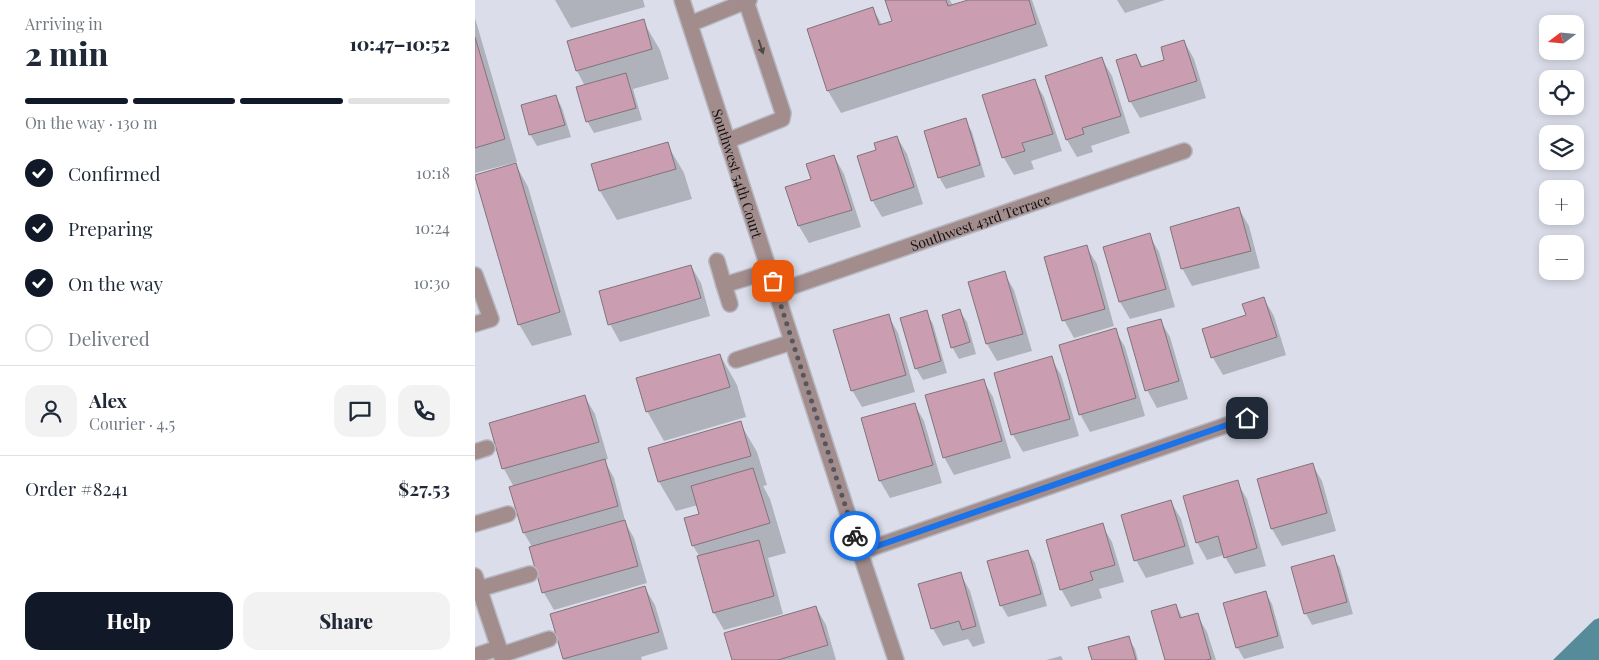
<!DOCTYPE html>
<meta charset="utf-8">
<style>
:root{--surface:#fff;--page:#f2f2f3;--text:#1f2937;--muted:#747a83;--line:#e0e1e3;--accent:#111827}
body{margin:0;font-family:"Playfair Display",serif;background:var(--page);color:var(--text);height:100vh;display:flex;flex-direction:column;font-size:19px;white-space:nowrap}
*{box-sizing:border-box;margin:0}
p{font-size:16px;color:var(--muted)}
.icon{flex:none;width:28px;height:28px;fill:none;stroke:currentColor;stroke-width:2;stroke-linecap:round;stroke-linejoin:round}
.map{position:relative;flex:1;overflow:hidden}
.side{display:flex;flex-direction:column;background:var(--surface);width:475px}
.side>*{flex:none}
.needle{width:32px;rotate:254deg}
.buttons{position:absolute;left:1064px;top:15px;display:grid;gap:10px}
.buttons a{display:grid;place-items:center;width:45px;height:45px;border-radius:10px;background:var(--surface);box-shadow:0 2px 8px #0003;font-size:25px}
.pin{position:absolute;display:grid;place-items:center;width:42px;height:42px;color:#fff;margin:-21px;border-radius:10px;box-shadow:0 2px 8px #0006}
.courier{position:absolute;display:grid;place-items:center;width:50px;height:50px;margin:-25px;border:4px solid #1a73e8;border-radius:50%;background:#fff;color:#222;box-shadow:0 1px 6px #0007}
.headline em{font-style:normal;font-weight:800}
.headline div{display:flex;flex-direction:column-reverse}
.headline{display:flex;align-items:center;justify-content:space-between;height:85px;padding:0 25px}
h1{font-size:32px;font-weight:800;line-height:38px}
.bar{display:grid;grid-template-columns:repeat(4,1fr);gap:8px 5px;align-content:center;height:60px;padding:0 25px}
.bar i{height:6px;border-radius:4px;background:var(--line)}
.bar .current{background:var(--accent)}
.bar p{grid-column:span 4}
.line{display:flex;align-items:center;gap:12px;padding:0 25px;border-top:1px solid var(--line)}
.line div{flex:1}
.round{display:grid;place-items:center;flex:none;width:52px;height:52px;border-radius:15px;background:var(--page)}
ol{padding:0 25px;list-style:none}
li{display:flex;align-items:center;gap:15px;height:55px}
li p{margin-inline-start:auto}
li .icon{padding:5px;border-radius:50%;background:var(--accent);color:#fff;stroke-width:4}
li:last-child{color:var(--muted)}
li i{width:28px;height:28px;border:2px solid var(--line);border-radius:50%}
.primary-button{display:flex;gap:10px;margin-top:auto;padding:10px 25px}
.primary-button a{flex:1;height:58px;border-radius:15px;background:var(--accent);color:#fff;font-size:20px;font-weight:800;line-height:58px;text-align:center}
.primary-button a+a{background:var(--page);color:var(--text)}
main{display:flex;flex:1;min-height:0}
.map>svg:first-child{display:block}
</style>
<main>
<section class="side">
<div class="headline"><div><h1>2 min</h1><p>Arriving in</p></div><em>10:47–10:52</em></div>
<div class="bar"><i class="current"></i><i class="current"></i><i class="current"></i><i></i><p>On the way · 130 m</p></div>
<ol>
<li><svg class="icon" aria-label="check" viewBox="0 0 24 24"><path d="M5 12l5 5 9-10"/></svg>Confirmed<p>10:18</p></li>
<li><svg class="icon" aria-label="check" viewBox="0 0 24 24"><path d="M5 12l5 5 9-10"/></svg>Preparing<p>10:24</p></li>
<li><svg class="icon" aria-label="check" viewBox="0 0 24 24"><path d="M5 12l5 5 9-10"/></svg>On the way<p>10:30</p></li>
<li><i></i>Delivered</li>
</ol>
<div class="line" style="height:90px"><a class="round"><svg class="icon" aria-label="person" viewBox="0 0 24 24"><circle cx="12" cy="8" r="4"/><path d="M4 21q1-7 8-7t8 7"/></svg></a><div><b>Alex</b><p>Courier · 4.5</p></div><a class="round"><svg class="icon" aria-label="chat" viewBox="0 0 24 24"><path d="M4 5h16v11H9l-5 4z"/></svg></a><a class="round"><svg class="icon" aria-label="phone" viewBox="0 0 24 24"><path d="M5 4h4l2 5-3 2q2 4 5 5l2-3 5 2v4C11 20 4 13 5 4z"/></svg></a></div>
<div class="line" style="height:65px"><div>Order #8241</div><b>$27.53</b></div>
<div class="primary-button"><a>Help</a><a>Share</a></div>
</section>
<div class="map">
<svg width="1124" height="660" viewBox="0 0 1124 660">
<rect width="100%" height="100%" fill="#dbdeea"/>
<polygon fill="#568b9a" points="1124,618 1124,660 1078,660 1119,620"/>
<g fill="#0003">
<polygon points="80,0 168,0 170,7 96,28"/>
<polygon points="411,0 475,0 478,6 497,0 557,0 573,46 366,113 353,91 333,29 398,9 407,25 418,22"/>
<polygon points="642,0 690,0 650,13"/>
<polygon points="0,18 42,162 0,173"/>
<polygon points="168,21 185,50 194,79 158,89 167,120 119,133 112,121 110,86 102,71 94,42"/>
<polygon points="709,41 719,59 731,98 665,118 655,101 661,55 668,68 691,61"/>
<polygon points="627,59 637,76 655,133 616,146 618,152 602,157 592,140 572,77"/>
<polygon points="559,80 569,97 587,151 556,161 559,169 539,175 529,158 509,96"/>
<polygon points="81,96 87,108 96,137 62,146 55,134"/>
<polygon points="490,120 497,132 510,177 471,189 464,177"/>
<polygon points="422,137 432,154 448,204 407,217 397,200 403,151"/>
<polygon points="192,144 209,173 217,199 142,220 125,191"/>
<polygon points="359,156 369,174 386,227 334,243 324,226 312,188 338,180"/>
<polygon points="41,165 53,187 97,335 57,346 44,324"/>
<polygon points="764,209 774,226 785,268 717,286 707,268"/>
<polygon points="674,235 684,252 700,307 655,319 645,302 630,248"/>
<polygon points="611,246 622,264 639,326 599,338 589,320"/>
<polygon points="216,266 226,283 235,316 145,342 135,324"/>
<polygon points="529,273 539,290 557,351 522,361 512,344 495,283"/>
<polygon points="789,299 799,316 811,355 748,375 738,358 729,330 772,316"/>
<polygon points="485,311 492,322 501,354 484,359 477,347"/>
<polygon points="451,312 458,324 472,373 448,380 441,368"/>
<polygon points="413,315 423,333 440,392 387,407 377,390"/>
<polygon points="685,320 695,337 713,399 682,408 672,390"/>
<polygon points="640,330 650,347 670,416 615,432 605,414"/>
<polygon points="245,355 262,385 271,417 189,441 172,411"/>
<polygon points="576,358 586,375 604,436 548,452 538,435 520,374"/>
<polygon points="508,380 518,397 536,458 479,475 469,457"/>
<polygon points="110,397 120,414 133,459 129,460 139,478 151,524 159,538 172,583 79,610 69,593 56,548 57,547 49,533 39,487 29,469 16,424"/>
<polygon points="439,404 449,421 467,483 415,498 405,481"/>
<polygon points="265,423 282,452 292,485 288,486 295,499 311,553 293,558 308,614 249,630 239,613 225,557 218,546 226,514 223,505 201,511 184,482"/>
<polygon points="837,464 847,481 861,531 807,546 797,529 783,479"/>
<polygon points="762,482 772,499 791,566 760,574 749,555 732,560 722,542"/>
<polygon points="696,502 706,519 719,564 671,578 661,560"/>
<polygon points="627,525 637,542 649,582 624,589 627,598 596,607 586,589"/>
<polygon points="553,551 560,563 572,606 533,617 526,605"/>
<polygon points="858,557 865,568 878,614 837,625 831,614 818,568"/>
<polygon points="485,573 495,591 510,643 498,647 493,639 468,646 458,629 445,585"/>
<polygon points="170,588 180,605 193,649 166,657 167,660 89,660 76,615"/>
<polygon points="790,592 797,604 809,648 769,659 762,647"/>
<polygon points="701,605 708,619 722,615 732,632 741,660 692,660"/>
<polygon points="341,607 351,625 361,660 259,660"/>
<polygon points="653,637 660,649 663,660 618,660"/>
<polygon points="586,656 588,660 571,660"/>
</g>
<g fill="#cb9db1" stroke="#807479">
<polygon points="410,0 471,0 473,6 493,0 554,0 561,24 352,91 332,29 398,7 404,25 417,21"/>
<polygon points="169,19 177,49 101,71 92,41"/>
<polygon points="0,37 30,139 0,148"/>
<polygon points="709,40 722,81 654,102 641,60 661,54 666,67 689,60 686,47"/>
<polygon points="627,57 646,116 607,128 609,134 591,140 570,76"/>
<polygon points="151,73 161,108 111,122 101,87"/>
<polygon points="560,79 578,134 547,143 550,151 527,158 507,95"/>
<polygon points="81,95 90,125 54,135 46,105"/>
<polygon points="491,118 505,165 463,178 449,131"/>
<polygon points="422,136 439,187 396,201 382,156 401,150 399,143"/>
<polygon points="193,142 201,169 124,191 116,164"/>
<polygon points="359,155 377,210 323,226 310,187 336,179 331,164"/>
<polygon points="41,163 85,312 43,325 0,177 0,175"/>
<polygon points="764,207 776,251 706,269 695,227"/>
<polygon points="675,233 691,289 644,302 628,247"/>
<polygon points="612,245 630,309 587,321 569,257"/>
<polygon points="216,265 226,298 133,325 124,291"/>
<polygon points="530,271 548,334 511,344 493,282"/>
<polygon points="789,297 802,337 736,358 727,329 771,315 767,304"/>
<polygon points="485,309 495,342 476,348 467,315"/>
<polygon points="452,310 466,361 440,369 425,318"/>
<polygon points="414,314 431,375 376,391 358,330"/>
<polygon points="686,319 704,381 670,391 652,328"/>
<polygon points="641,328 661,398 604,415 584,345"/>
<polygon points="245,354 255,387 171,412 161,378"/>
<polygon points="577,356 595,419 536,435 519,373"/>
<polygon points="509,379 527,441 468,458 450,395"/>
<polygon points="110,395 124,442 27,469 14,423"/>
<polygon points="440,403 458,465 404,481 386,418"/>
<polygon points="266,421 276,456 183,482 173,448"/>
<polygon points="130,459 143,506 48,533 34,487"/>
<polygon points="838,463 852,513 796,529 782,479"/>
<polygon points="278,468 295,523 217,546 209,518 224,514 216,486"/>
<polygon points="763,480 782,548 749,558 743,536 721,543 708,496"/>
<polygon points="696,500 710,546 659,561 646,515"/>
<polygon points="150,520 163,566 67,593 54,547"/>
<polygon points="628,523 640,565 615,572 618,580 585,590 571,540"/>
<polygon points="284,540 299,596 238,613 222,556"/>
<polygon points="553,550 566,594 525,606 512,561"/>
<polygon points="859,555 872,602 829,614 816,567"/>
<polygon points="486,572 501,626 487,630 484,621 456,629 443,584"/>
<polygon points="170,586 184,632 88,659 75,614"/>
<polygon points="791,591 803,636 761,648 748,603"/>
<polygon points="701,604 705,618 723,613 736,659 731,660 690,660 676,611"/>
<polygon points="341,606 353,645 303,660 257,660 249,633"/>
<polygon points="654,636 661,660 617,660 613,647"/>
</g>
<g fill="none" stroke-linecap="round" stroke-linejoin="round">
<defs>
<g id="minor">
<path id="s1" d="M207 0 385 552 421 660"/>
<polyline points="215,24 274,0"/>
<polyline points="252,141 307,119 308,113 271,1"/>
<polyline points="242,261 249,285 294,271"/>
<polyline points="0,275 16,319 0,324"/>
<polyline points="249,285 255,304"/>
<path id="s2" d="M301 292 709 151"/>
<polyline points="261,360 317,342"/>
<polyline points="0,452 12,448"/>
<polyline points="0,524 33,514"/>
<polyline points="385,552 772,418"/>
<polyline points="0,576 28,660"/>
<polyline points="4,589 55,574"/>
<polyline points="26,655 74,639"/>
<polyline points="0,656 23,648"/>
</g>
</defs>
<use href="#minor" stroke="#b6b9c3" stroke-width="18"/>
<use href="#minor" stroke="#a38d8c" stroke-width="15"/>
</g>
<defs><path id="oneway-solid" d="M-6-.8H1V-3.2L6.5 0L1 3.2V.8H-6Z" transform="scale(1.25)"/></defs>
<use fill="#514849" href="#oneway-solid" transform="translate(286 47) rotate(72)"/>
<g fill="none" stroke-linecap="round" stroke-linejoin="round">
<polyline stroke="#56575e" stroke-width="5" stroke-dasharray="0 9" points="298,281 380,536"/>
<polyline stroke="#1a73e8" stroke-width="6" points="380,536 385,552 772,418"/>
</g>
<g text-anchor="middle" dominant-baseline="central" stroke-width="5" stroke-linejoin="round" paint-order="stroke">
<g font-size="14" fill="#0e0f12" stroke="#e8ebf7">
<text stroke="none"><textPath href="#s1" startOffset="182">Southwest 54th Court</textPath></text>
<text stroke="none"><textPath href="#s2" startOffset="216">Southwest 43rd Terrace</textPath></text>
</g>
</g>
</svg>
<div class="buttons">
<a><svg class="needle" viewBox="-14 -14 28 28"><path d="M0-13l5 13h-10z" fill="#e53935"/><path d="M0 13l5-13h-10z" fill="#747a83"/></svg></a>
<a><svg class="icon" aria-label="locate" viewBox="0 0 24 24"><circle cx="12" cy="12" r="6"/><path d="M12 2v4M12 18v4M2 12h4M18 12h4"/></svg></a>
<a><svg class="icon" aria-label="layers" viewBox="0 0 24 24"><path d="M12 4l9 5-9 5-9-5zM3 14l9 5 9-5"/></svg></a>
<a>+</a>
<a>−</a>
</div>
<div class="pin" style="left:298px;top:281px;background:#ea580c"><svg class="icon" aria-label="bag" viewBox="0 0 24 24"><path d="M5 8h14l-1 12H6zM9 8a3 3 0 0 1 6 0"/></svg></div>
<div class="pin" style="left:772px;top:418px;background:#1f2937"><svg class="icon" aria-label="home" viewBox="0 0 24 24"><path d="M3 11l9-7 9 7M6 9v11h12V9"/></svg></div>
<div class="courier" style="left:380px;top:536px"><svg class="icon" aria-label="bike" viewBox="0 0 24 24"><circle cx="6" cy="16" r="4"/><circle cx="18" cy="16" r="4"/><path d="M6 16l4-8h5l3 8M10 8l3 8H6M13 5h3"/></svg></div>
</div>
</main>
